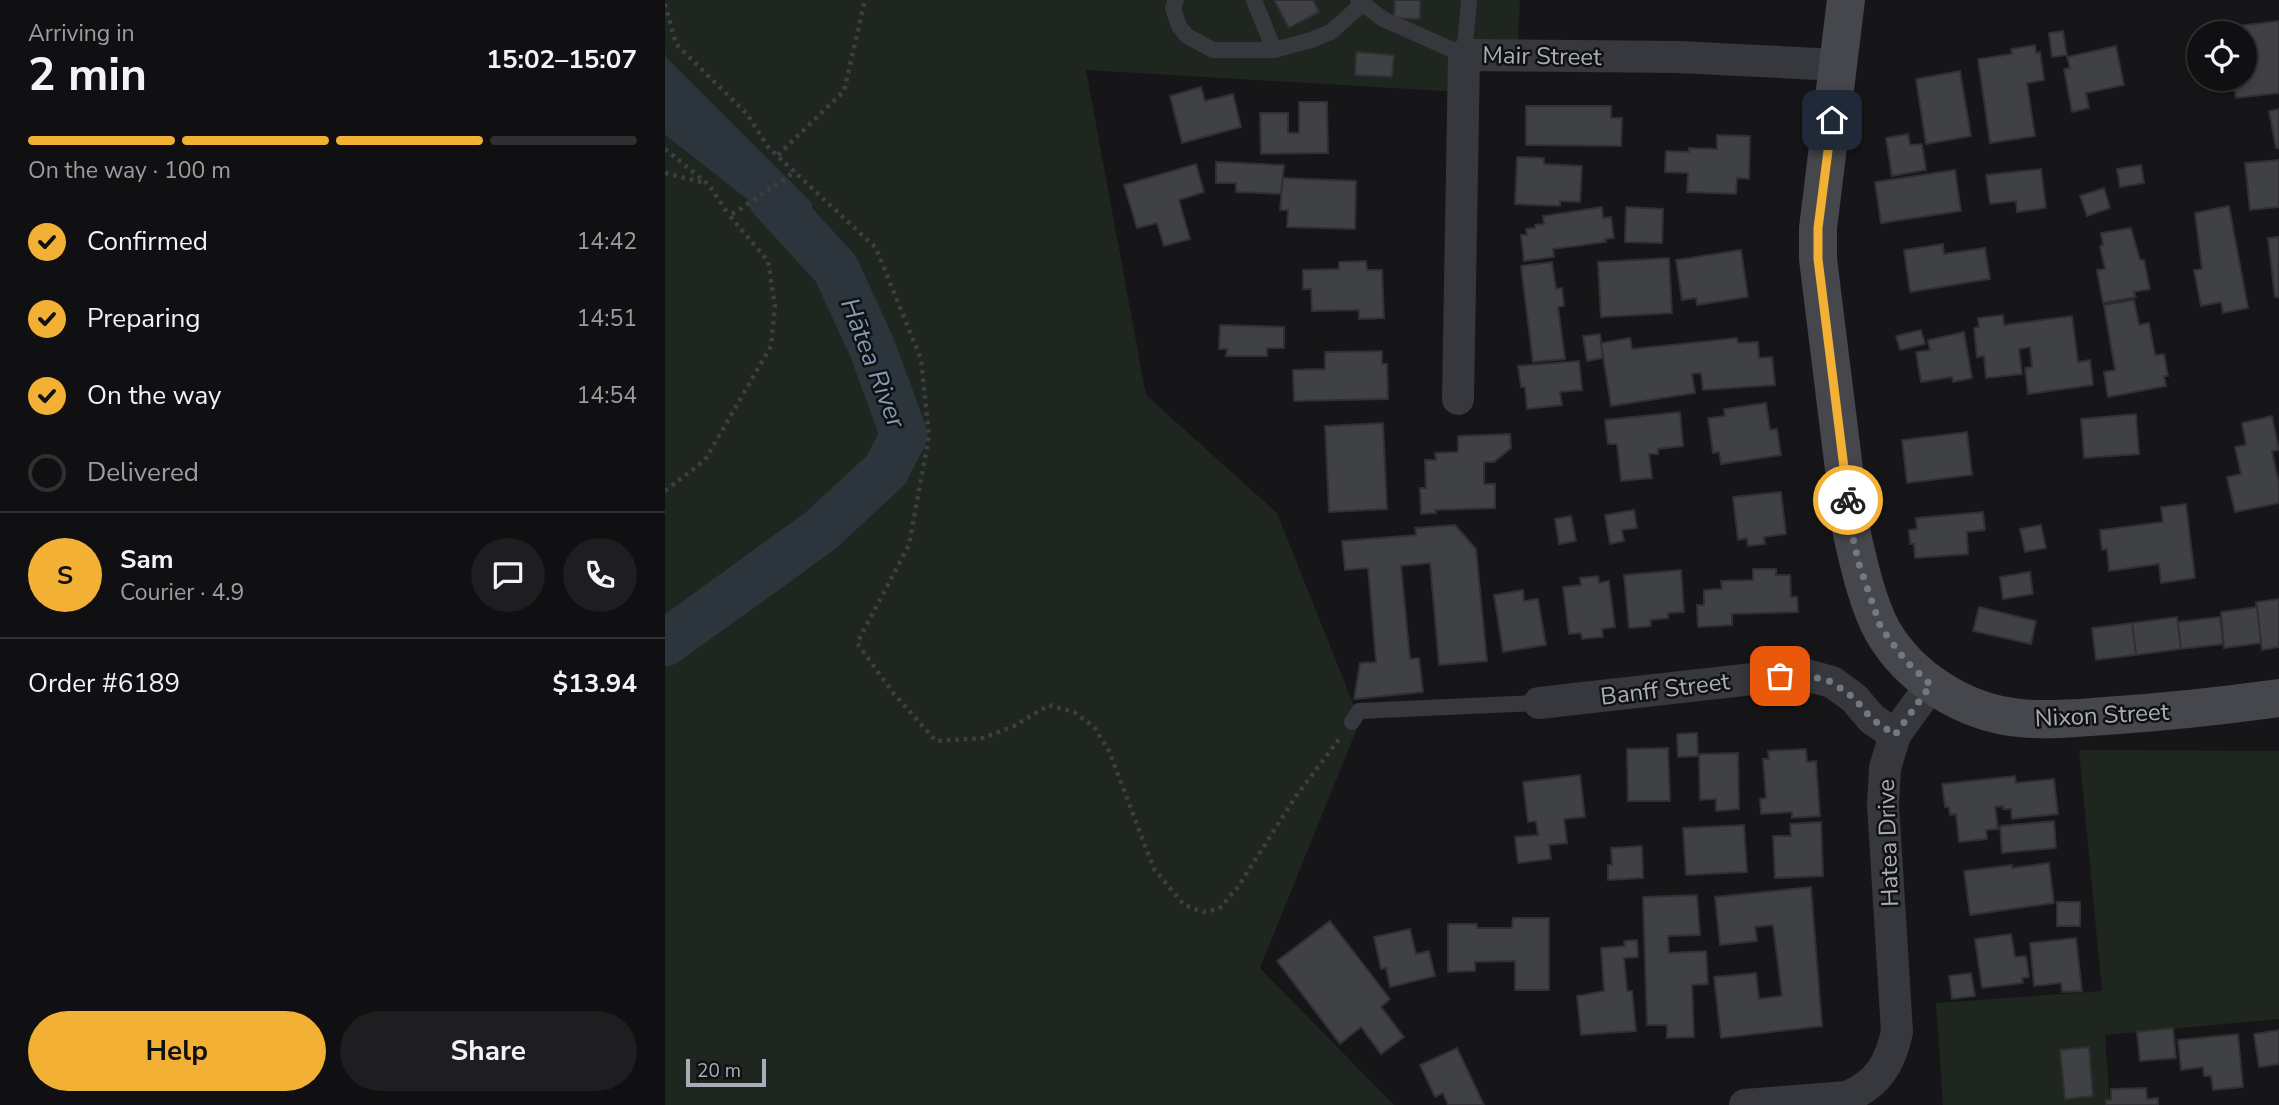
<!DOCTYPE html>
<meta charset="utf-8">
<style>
:root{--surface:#101012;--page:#1e1e20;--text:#f1f3f6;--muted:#9c9d9f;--line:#303032;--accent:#f2b134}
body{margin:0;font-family:"Nunito Sans",sans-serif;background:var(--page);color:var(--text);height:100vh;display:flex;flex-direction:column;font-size:26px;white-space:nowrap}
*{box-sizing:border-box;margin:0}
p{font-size:23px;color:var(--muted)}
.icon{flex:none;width:38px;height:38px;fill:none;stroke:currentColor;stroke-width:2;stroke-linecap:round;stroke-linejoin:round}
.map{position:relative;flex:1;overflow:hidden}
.side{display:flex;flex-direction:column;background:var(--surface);width:665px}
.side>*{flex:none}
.fabs{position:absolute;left:1522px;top:21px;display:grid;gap:14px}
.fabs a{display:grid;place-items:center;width:70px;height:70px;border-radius:50%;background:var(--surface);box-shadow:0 4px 10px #0003,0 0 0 2px var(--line);font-size:35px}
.scale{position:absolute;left:21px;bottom:18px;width:80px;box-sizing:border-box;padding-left:7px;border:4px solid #a8adb8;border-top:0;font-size:19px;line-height:24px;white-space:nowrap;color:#a8adb8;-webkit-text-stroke:5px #111113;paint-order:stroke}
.pin{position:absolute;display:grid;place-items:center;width:60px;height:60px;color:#fff;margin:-30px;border-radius:14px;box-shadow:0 4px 10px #0006}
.courier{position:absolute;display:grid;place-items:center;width:70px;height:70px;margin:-35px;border:5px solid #f2b134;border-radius:50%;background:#fff;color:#222;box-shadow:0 2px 9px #0007}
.head em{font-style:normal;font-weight:700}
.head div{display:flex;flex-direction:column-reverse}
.head{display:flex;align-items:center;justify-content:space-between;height:119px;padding:0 28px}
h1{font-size:46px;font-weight:700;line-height:52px}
.bar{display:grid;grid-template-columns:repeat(4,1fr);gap:10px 7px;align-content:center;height:84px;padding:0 28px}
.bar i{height:9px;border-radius:5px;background:var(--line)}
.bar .active{background:var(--accent)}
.bar p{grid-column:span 4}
.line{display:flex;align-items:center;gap:18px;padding:0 28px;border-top:2px solid var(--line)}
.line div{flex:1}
.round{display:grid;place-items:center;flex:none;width:74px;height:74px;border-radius:37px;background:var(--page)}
ol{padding:0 28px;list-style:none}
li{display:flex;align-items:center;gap:21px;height:77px}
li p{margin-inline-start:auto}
li .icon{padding:7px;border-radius:50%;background:var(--accent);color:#111;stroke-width:4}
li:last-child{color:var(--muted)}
li i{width:38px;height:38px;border:4px solid var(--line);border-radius:50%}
.cta{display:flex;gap:14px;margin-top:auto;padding:14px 28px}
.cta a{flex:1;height:80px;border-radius:42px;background:var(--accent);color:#111;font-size:28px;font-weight:700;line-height:80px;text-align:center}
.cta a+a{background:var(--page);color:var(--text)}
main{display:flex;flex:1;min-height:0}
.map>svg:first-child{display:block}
</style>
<main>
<section class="side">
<div class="head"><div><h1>2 min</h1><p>Arriving in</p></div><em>15:02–15:07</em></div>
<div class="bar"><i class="active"></i><i class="active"></i><i class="active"></i><i></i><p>On the way · 100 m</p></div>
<ol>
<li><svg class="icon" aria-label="check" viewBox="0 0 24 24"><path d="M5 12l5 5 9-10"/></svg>Confirmed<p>14:42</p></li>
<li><svg class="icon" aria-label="check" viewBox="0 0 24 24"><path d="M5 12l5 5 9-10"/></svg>Preparing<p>14:51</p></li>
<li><svg class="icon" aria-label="check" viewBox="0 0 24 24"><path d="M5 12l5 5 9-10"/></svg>On the way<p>14:54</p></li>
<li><i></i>Delivered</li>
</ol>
<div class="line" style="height:126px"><b class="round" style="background:var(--accent);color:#111">S</b><div><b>Sam</b><p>Courier · 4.9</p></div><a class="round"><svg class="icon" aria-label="chat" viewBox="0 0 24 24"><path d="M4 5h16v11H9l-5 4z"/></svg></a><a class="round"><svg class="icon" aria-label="phone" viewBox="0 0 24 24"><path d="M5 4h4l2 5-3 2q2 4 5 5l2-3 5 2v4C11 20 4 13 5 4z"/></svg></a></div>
<div class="line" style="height:91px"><div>Order #6189</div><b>$13.94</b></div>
<div class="cta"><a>Help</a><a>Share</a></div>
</section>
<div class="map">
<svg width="1614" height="1105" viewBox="0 0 1614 1105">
<rect width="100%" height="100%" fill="#161618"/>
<g fill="#1e261f">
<polygon points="0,0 855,0 852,56 807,63 794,92 421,70 481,395 612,513 695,721 595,968 729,1105 0,1105 0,135 150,251 147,203 3,59 0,53"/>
<polygon points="1414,750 1614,751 1614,1019 1440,1035 1445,1105 1278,1105 1271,1003 1437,991"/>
</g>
<polygon fill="#2c353c" points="0,53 3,59 147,203 150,252 0,135"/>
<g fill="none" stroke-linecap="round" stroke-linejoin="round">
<polyline stroke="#2c353c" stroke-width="47" points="0,643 155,531 221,470 239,435 208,350 171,269 107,199"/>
</g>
<g fill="#404145" stroke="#303034" stroke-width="2">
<polygon points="609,0 648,0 654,12 624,28"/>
<polygon points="730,0 755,0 755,19 729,18"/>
<polygon points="1614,21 1614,93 1571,98 1568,79 1580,79 1580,33 1564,33 1563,27"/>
<polygon points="1398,31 1402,55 1387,57 1384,33"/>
<polygon points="1370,45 1371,53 1375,52 1379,80 1362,83 1370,136 1325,143 1313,59 1347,54 1346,49"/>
<polygon points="1451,46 1459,85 1421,93 1424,108 1407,112 1399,69 1405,68 1402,57"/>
<polygon points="691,52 729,55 727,77 690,75"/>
<polygon points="1295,71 1306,136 1261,144 1251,79"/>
<polygon points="536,87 540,101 568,94 576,127 517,143 505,96"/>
<polygon points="634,102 662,102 663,153 596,154 595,113 623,113 623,133 634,133"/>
<polygon points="861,106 946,106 946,118 957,118 956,146 861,145"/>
<polygon points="1614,109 1614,148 1611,148 1604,111"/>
<polygon points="1243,134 1245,145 1257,144 1261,170 1227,176 1221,138"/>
<polygon points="1052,135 1085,136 1084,179 1072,178 1071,194 1022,192 1023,173 1000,172 1001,151 1024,152 1024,148 1052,149"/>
<polygon points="852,157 879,158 879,164 917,166 915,202 895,201 895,206 850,204"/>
<polygon points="1614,160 1614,207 1585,210 1580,163"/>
<polygon points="551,162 619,165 616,194 571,192 571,183 551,183"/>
<polygon points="531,164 539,192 514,200 525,239 499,246 492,223 472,228 459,185"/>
<polygon points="1476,165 1479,183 1455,187 1452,169"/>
<polygon points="1376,169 1381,208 1352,212 1351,201 1325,204 1321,175"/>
<polygon points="1290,170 1296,211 1216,223 1210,182"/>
<polygon points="618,178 691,181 690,229 622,227 623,210 615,210"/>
<polygon points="1439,188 1445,208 1422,216 1415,196"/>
<polygon points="1564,206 1583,308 1558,313 1556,302 1536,306 1529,270 1537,269 1530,213"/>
<polygon points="937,207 938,218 946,217 949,238 940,239 941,242 888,249 889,257 859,261 856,235 862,235 861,229 870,228 870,225 879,224 878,216"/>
<polygon points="961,207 998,209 997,243 960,242"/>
<polygon points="1466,228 1475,260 1479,260 1485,289 1469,292 1471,297 1438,303 1432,270 1440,269 1435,246 1438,245 1436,233"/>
<polygon points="1614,237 1614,297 1610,297 1603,238"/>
<polygon points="1278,244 1279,254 1320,248 1325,279 1245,292 1239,250"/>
<polygon points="1076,250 1083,297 1032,305 1031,298 1017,300 1011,260"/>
<polygon points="1004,258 1007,313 936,317 933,262"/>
<polygon points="701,261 702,270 717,270 719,318 694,319 694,310 647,311 646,289 638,289 638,270 674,269 674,262"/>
<polygon points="887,262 891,289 897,288 899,306 893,307 900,359 868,362 856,266"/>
<polygon points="1469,300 1474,325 1484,323 1490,355 1499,354 1503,376 1499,376 1501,386 1443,397 1439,372 1450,370 1439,305"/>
<polygon points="1338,315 1339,325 1407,316 1413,362 1425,360 1428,385 1363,394 1360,368 1367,367 1365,347 1354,349 1357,374 1321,378 1319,356 1312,357 1309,328 1314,327 1313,318"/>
<polygon points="555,325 619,327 619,348 602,348 602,356 561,356 562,349 554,349"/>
<polygon points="1256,330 1260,344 1235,350 1231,336"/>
<polygon points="1299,332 1307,378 1288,382 1287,377 1256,382 1251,352 1265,350 1263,340"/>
<polygon points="935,334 938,358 922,361 918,336"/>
<polygon points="965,338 967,349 1072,338 1073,343 1093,342 1094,358 1107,357 1110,385 1038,390 1036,373 1027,374 1030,393 946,406 936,343"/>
<polygon points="717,351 717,364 722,364 723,399 629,401 628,370 660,369 660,352"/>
<polygon points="914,361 917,390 895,392 897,405 862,409 860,387 856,387 853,366"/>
<polygon points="1101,403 1105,430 1112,429 1116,455 1056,464 1054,452 1048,453 1043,418 1060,416 1059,409"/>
<polygon points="1015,412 1018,446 993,449 993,454 984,454 987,478 956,481 952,444 943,444 940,420"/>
<polygon points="1471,414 1474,454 1419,458 1416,419"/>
<polygon points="1607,416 1614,450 1607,451 1614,484 1614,503 1570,512 1562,477 1576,474 1570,447 1581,445 1577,423"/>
<polygon points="718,423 722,509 664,512 660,426"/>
<polygon points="1302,432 1307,475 1242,483 1237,440"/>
<polygon points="845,434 846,448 829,462 819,462 819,484 830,484 830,508 770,510 771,513 756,514 755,488 761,488 760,460 771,460 770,453 793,452 793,436"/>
<polygon points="1116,492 1121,534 1099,537 1100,544 1083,546 1082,538 1073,540 1068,497"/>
<polygon points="1521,504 1530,578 1496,583 1494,564 1444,571 1442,549 1437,550 1435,530 1498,522 1496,507"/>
<polygon points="969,510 972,528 957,530 959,541 945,544 940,515"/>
<polygon points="1318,512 1320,530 1302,532 1303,554 1250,558 1249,544 1245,544 1244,530 1252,529 1251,518"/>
<polygon points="906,516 911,541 894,544 890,519"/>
<polygon points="790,525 811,549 822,661 774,665 765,563 736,566 745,659 754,658 758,692 689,699 695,663 711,662 703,568 680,570 677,541 751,535 750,528"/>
<polygon points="1376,525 1381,548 1360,552 1355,529"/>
<polygon points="1088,569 1111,569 1111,575 1125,575 1126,597 1132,597 1133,612 1067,614 1067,625 1033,627 1032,605 1039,605 1039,590 1057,589 1056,581 1088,580"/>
<polygon points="1016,570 1019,612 1003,613 1003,618 985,620 986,626 964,628 959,575"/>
<polygon points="1365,572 1368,594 1338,599 1335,577"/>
<polygon points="933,576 934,583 944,581 950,627 937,629 938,637 917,639 916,633 904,634 898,587 916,585 915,578"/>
<polygon points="858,590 859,601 873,599 881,645 838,652 829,595"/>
<polygon points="1614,599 1614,647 1597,650 1591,602"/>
<polygon points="1314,607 1371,621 1366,644 1308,631"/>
<polygon points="1592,607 1596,643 1559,648 1556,612"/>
<polygon points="1512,617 1516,649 1471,655 1467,623"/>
<polygon points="1555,617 1558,644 1516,649 1513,622"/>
<polygon points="1467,623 1471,655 1431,660 1427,628"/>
<polygon points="1032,733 1033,756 1013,757 1012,734"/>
<polygon points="1003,748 1005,801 963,801 962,749"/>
<polygon points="1141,749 1142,762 1151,761 1155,816 1127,818 1127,812 1096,814 1095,799 1101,798 1098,759 1104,759 1103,751"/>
<polygon points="1073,753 1074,809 1051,811 1051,799 1035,800 1034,754"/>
<polygon points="915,775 920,817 899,819 902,843 884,845 886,859 853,863 850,837 873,835 871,821 863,822 858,782"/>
<polygon points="1350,776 1351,783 1389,779 1393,814 1347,819 1346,809 1338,809 1338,806 1330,807 1333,829 1321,830 1322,839 1294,842 1291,814 1285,815 1284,807 1280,807 1277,784"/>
<polygon points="1389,821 1391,848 1337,853 1335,826"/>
<polygon points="1156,822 1158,876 1110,878 1108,836 1126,836 1125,824"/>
<polygon points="1079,825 1082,872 1021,875 1018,828"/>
<polygon points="977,846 978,878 943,880 943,865 947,865 946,848"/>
<polygon points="1384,863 1389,903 1305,915 1299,871 1347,865 1347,868"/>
<polygon points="1146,887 1157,1026 1056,1038 1049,977 1091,973 1094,999 1117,996 1108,925 1090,927 1092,941 1055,945 1050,897"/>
<polygon points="1032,895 1035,935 1003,936 1004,953 1041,951 1043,984 1027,985 1029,1037 1002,1038 1002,1025 982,1025 978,897"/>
<rect x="1392" y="902" width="23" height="24"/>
<polygon points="848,918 884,918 884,990 850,990 850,961 810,962 810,971 783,972 783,924 812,924 812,928 847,928"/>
<polygon points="665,921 725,999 716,1007 739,1037 716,1054 696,1027 675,1044 612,961"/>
<polygon points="745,929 751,954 764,951 770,976 725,987 721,968 716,969 709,937"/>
<polygon points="1346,934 1350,957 1361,956 1364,977 1357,978 1358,983 1317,988 1310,939"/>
<polygon points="1411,938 1417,991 1397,992 1396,983 1369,986 1365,943"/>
<polygon points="972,940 973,957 959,958 962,991 967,991 971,1031 916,1035 912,996 939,991 936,948 960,946 959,941"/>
<polygon points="1306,973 1310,996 1287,999 1284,976"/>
<polygon points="1508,1028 1511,1058 1475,1061 1472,1032"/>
<polygon points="1614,1030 1614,1064 1594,1067 1589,1034"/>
<polygon points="1573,1034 1578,1087 1548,1090 1546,1076 1539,1076 1538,1067 1516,1070 1513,1040"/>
<polygon points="1424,1047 1428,1096 1400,1099 1395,1050"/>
<polygon points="792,1048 819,1105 783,1105 778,1093 770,1097 755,1065"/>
<polygon points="1481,1088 1482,1099 1493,1098 1493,1105 1441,1105 1441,1100 1446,1100 1446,1089"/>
</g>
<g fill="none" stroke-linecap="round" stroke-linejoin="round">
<g stroke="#3d3f44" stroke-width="4.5" stroke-dasharray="3.5 5" stroke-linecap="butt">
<polyline points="0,4 11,44 82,114 103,147 211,248 256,359 264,436 244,545 192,643 229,694 271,741 318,738 349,726 384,705 409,712 429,727 444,751 489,869 519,905 538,912 554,909 573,887 631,796 675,738"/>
<polyline points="0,149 44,185 64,215"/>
<polyline points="113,155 179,91 200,0"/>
<polyline points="0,173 40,183"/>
<polyline points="0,491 40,460 106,346 110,306 103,261 64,215 71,212 131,171"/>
</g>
<g stroke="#37383d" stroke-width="16">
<polyline points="511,0 508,8 514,26 522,36 548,50 609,50 646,40 666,32 697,4"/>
<polyline points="589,0 609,50"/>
<polyline points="693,0 718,19 799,55 804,0"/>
<polyline points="687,722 694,711 874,703"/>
</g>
<g stroke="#37383d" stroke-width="32">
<polyline points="793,399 799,55 1012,57 1174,65"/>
<polyline points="874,703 1115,676 1141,675 1167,682 1189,698 1207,719 1230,735"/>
<path d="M1080 1105 1182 1097C1213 1084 1225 1064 1232 1032L1218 805 1220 768 1230 735 1266 685"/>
</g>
<path stroke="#45474d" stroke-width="38" d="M1181 0 1153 228V259L1187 534C1194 564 1202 602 1217 630 1244 678 1300 713 1355 718 1383 721 1412 718 1440 716 1498 712 1556 706 1614 698"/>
</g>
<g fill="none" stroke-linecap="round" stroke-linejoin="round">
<polyline stroke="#757880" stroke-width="7" stroke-dasharray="0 12.6" points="1115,676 1142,675 1167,682 1189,698 1207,719 1230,735 1266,685 1241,661 1216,628 1194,564 1187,534 1183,500"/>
<polyline stroke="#f2b134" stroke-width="9" points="1167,120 1153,228 1153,259 1183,500"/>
</g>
<g text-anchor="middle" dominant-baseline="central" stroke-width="5" stroke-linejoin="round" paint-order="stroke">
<g font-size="24" fill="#a8adb8" stroke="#111113">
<text transform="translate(877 56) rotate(1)">Mair Street</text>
<text transform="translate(1000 689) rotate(-7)">Banff Street</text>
<text transform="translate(1437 715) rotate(-3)">Nixon Street</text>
<text transform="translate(1223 843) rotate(-92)">Hatea Drive</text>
</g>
<g font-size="26" font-style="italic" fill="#7f9bb3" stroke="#111113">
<text transform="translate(208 363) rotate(69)">Hātea River</text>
</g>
</g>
</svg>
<div class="fabs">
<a><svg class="icon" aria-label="locate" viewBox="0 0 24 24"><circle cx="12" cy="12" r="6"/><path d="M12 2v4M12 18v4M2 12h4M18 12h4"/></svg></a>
</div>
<div class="scale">20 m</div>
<div class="pin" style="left:1115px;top:676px;background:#ea580c"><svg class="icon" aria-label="bag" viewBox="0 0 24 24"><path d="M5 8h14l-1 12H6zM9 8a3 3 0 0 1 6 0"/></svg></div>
<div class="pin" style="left:1167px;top:120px;background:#1f2937"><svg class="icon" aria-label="home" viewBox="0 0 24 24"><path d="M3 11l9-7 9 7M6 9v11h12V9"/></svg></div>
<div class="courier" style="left:1183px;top:500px"><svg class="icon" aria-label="bike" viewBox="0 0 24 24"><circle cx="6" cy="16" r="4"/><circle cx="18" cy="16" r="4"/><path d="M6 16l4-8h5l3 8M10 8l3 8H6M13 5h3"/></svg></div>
</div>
</main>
